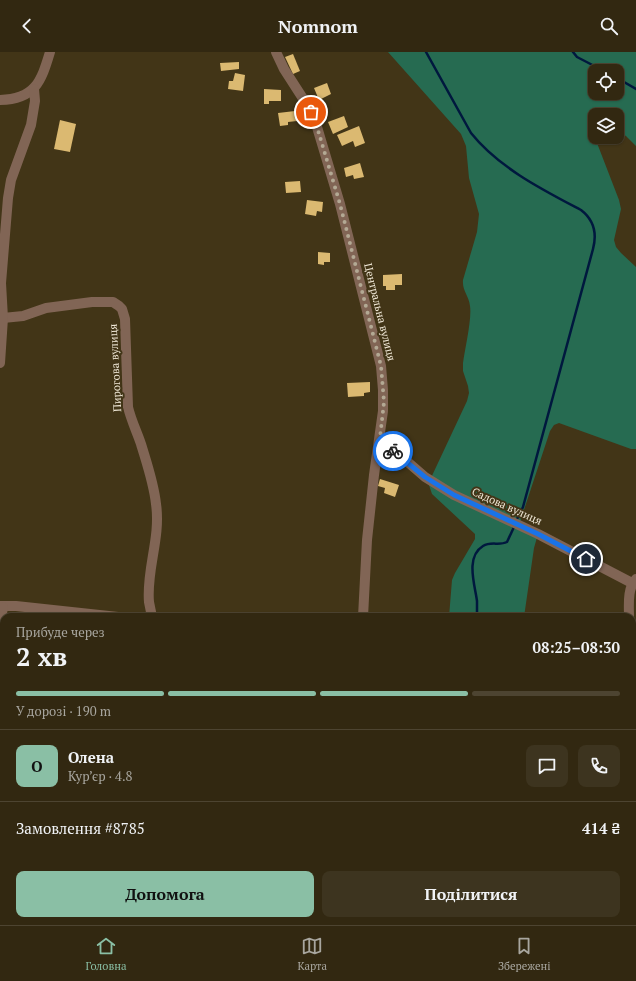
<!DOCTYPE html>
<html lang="uk">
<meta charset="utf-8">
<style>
:root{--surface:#322811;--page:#3d341f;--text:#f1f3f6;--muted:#a8a69f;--line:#4d4431;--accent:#8abfa5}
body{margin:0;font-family:"PT Serif",serif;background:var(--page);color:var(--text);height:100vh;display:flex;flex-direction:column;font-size:15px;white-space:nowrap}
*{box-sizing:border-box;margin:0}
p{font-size:13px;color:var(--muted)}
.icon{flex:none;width:22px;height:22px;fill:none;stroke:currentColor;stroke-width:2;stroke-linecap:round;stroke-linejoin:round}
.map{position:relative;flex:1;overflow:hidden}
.details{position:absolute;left:0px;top:561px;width:636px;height:312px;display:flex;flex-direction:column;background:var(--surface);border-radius:12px 12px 0 0;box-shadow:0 1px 3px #0004,0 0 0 1px var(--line)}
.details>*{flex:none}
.controls{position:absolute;left:588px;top:12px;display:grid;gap:8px}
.controls a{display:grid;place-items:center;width:36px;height:36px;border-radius:8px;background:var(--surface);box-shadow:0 1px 3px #0004,0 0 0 1px var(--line);font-size:20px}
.pin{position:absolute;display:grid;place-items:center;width:34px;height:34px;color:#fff;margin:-17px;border:2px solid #fff;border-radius:50%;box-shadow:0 1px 4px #0007}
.courier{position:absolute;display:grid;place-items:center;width:40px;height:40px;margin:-20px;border:3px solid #1a73e8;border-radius:50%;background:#fff;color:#222;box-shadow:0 1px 5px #0007}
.headline em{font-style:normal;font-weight:700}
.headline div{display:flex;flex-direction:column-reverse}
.headline{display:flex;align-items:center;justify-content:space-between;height:68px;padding:0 16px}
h1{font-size:26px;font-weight:700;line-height:30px}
.bar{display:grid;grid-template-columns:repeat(4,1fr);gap:6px 4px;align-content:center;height:48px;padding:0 16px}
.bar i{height:5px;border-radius:3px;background:var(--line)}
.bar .on{background:var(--accent)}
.bar p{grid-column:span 4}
.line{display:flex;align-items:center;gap:10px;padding:0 16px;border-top:1px solid var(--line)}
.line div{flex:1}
.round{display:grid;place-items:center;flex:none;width:42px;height:42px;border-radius:8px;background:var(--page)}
.primary-button{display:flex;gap:8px;margin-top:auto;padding:8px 16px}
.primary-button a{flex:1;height:46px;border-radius:8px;background:var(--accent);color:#111;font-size:16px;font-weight:700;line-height:46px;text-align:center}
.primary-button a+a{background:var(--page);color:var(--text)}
header{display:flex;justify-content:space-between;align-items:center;height:52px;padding:0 16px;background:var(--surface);font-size:18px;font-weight:700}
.menu{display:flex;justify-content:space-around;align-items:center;height:56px;border-top:1px solid var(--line);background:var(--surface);font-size:11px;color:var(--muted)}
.menu a{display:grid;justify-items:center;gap:2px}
.menu .on{color:var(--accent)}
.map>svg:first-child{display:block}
</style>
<header><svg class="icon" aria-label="back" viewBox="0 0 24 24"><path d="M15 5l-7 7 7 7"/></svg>Nomnom<svg class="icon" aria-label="search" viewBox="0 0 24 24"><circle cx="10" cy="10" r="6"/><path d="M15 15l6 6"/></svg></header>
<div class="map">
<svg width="636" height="873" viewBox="0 0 636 873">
<rect width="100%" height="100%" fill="#423517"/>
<g fill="#266b51" fill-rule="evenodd">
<path d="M388 0H636V94L626 84 617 79V63H595V85H599L597 91 619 148 621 157 614 188 616 195 621 201 636 215V397H631L559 371 554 373 550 379 519 473 538 482 534 496 524 565H449L452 528 455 521 475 487V482L432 442 429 433 430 428 467 349 469 341 468 334 463 319V311C465 296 472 267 470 254 469 244 462 239 463 228L477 180 479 162 469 126 466 94 461 82ZM595 19H617V41H595Z"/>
<polygon points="479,869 552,869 554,873 471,873"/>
</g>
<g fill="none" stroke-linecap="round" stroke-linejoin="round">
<g stroke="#00183e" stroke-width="2.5">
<path d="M426 0 471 81C499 116 543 138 581 158 594 168 597 182 593 197L523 455 517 467"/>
<polyline points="573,0 577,5 604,19"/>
<polyline points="617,26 636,37"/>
<path d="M477 565C477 560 477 554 477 549 475 533 465 505 483 494 491 489 499 494 507 490L514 475"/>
<polyline points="526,873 527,869"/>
</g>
</g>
<g fill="#dbb971">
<polygon points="293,2 300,19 293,22 285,5"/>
<polygon points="239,10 239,17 221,19 220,11"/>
<polygon points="235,21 245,23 243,39 228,37 229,29 233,29"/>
<polygon points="327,31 331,42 319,48 314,36"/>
<polygon points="264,37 281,38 281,49 269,49 269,52 264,52"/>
<polygon points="295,59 297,69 288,70 288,73 280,74 278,61"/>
<polygon points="344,64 348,75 333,82 328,70"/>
<polygon points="60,68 76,72 70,100 54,97"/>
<polygon points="359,74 365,91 355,95 353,89 342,94 337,83"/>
<polygon points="360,111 364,125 354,127 353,123 346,125 344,116"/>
<polygon points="300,129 301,140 286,141 285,130"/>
<polygon points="307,148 323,150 322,160 317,159 316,164 305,162"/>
<polygon points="318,200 330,201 330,210 324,210 324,213 318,212"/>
<polygon points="402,222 402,233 395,233 395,238 386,238 386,234 383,234 383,223"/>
<polygon points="370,330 370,340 364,341 364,344 348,345 347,331"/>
<polygon points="380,427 399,433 395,445 384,441 385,436 378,434"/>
</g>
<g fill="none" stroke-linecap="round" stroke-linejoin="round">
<g stroke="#816555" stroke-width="10">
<polyline points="276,0 284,17 302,45 317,75 340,152 381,314 383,338 383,359 374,423 367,488 363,565"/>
<path d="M0 48C35 47 41 30 50 0"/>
<path d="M3 266 23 264 46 256 92 250H113L119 254 122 257 125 267 128 355C131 368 137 380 141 392 147 412 154 432 156 452 161 486 146 518 149 550 150 555 151 560 152 565"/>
<polyline points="0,311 3,266 1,231 8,146 11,128 31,73 35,49 34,37"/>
<polyline points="380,386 425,425 454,443 538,482 632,531"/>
<polyline points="0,554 16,554 118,565"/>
<path d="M629 565C629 554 627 536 636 527"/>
<polyline points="0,575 3,555"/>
<polyline points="632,590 636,623"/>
<polyline points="632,805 636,802"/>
<polyline points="430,869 432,873"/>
<polyline points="338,873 353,869"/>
<polyline points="471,873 479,869"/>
</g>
</g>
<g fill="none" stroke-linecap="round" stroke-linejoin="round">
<polyline stroke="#b3a994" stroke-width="4" stroke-dasharray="0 7.2" points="311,60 317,75 340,152 381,314 384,350 380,386 393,399"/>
<polyline stroke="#1a73e8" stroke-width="5" points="393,399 425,425 454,443 538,482 586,507"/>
</g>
<g text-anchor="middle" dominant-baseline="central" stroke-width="4" stroke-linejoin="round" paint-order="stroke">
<g font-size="11" fill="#f0e8d7" stroke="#423517">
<text transform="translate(380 260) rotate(76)">Центральна вулиця</text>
<text transform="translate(115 316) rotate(-93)">Пирогова вулиця</text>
<text transform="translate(507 454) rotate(24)">Садова вулиця</text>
</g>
</g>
</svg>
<div class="controls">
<a><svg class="icon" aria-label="locate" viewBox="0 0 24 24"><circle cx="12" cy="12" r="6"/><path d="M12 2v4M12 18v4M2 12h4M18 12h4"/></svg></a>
<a><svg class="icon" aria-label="layers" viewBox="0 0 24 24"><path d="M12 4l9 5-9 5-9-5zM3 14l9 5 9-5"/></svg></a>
</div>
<div class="pin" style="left:311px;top:60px;background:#ea580c"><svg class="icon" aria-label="bag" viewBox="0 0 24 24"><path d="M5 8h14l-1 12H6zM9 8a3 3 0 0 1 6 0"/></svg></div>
<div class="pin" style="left:586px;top:507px;background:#1f2937"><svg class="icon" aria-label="home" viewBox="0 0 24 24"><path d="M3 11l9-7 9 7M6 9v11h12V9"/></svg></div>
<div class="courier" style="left:393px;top:399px"><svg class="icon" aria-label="bike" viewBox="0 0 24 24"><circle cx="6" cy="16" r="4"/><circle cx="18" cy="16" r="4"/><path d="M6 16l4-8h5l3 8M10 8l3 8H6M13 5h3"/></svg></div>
<section class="details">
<div class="headline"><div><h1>2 хв</h1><p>Прибуде через</p></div><em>08:25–08:30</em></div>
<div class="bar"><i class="on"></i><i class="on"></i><i class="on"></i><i></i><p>У дорозі · 190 m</p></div>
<div class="line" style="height:72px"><b class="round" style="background:var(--accent);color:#111">О</b><div><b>Олена</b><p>Кур’єр · 4.8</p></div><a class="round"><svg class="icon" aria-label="chat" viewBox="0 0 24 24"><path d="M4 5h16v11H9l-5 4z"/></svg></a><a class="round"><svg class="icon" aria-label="phone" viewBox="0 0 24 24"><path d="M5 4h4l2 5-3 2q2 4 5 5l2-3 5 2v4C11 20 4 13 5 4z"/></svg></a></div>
<div class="line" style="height:52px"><div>Замовлення #8785</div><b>414 ₴</b></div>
<div class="primary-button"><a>Допомога</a><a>Поділитися</a></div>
</section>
</div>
<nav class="menu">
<a class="on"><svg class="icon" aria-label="home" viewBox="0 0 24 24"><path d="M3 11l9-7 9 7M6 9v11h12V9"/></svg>Головна</a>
<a><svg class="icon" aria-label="map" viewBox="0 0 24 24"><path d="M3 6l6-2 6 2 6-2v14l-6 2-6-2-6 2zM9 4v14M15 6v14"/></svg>Карта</a>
<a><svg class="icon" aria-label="saved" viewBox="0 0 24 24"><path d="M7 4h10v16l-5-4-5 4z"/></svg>Збережені</a>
</nav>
